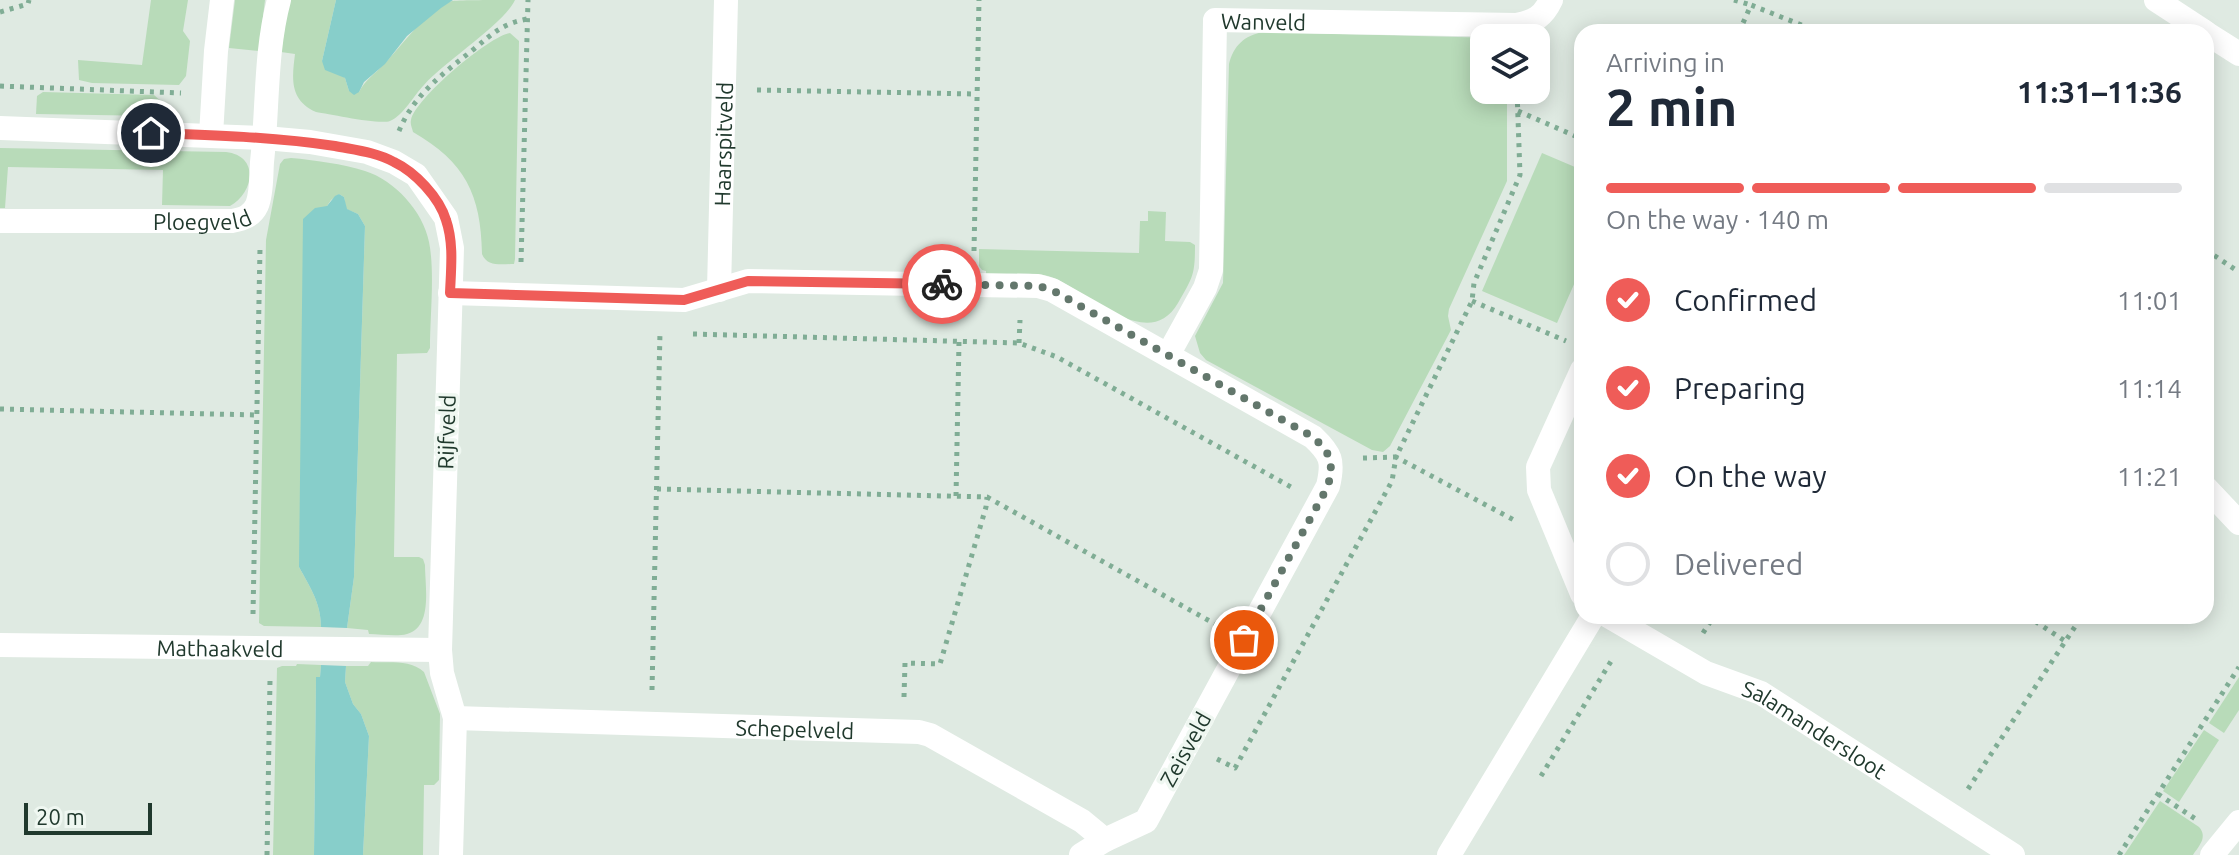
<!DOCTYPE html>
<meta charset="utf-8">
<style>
:root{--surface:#fff;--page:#f6f6f7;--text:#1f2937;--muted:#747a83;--line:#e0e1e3;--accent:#ef5c58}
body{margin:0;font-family:Ubuntu,sans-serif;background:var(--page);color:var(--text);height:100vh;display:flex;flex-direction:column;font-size:30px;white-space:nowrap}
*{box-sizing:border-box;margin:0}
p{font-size:26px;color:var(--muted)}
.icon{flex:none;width:44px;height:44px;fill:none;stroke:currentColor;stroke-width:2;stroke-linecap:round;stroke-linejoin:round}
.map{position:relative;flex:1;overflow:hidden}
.drawer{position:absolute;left:1574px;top:24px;width:640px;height:600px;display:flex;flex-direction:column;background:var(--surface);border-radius:24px;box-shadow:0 4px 20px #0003}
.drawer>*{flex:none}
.buttons{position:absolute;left:1470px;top:24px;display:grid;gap:16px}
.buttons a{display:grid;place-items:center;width:80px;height:80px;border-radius:16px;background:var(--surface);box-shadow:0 4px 20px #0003;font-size:40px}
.scale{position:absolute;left:24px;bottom:20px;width:128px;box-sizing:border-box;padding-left:8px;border:4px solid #20392d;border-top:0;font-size:22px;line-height:28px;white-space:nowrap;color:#20392d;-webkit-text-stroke:6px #eff7f1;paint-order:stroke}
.pin{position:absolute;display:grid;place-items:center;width:68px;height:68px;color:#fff;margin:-34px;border:4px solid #fff;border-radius:50%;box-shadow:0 2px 8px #0007}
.courier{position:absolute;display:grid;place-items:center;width:80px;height:80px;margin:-40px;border:6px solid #ef5c58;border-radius:50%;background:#fff;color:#222;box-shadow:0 2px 10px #0007}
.head em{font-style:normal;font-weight:700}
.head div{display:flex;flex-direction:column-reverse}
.head{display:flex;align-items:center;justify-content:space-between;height:136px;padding:0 32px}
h1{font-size:52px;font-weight:700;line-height:60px}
.bar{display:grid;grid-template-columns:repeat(4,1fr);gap:12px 8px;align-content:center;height:96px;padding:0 32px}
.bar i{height:10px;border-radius:6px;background:var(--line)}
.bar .on{background:var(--accent)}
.bar p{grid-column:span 4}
ol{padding:0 32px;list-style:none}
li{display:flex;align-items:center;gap:24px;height:88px}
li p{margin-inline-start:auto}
li .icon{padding:8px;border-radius:50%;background:var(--accent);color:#fff;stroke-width:4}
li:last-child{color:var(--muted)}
li i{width:44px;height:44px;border:4px solid var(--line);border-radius:50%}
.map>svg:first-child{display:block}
</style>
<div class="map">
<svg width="2239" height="855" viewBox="0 0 2239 855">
<rect width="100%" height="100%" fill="#dfeae2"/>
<g fill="#b8dbb9">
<polygon points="151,0 188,0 183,31 190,41 186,76 179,85 92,83 79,80 78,60 142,65"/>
<polygon points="235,0 265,0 259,51 229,48"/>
<path d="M289 0H336L322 61 345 78 349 91 359 92C365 80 375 74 384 64 402 46 427 9 452 1 464 0 500 0 515 0 504 24 445 61 424 85 414 95 404 115 390 121 379 125 330 114 316 112 289 100 292 78 295 54L281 52Z"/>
<path d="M1263 32 1497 38H1484V90H1507V181L1449 309 1448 316 1451 330 1390 446 1383 452 1372 450 1206 360 1200 353 1195 336 1223 283 1229 64C1234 45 1244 36 1263 32Z"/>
<path d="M510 33 519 41 515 259 514 264C501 264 487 267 482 254 481 194 465 162 413 132 412 127 410 125 411 120 415 99 489 36 510 33Z"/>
<polygon points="43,92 154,95 175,114 155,116 36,114 37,96"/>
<path d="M0 148 226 152C260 156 254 193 230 206L162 205 163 170 8 167 5 208H0Z"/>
<polygon points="1542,153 1582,170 1582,266 1557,323 1482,291"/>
<path d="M291 158C314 160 343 164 365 171 394 180 423 211 429 242 435 272 430 316 430 348L427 353 397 354 394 557H419L423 559 425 565C425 586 433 627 407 634 396 637 381 634 369 634L368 630 347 628 354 577 365 226 358 214 346 209 344 197 339 194 331 200 327 206 299 567C310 587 321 603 321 627L264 626 259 623 266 240 280 164 284 159Z"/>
<path d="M1148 211 1166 212 1165 241 1190 242 1195 245C1195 275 1193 277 1178 303 1147 356 1085 287 1048 276 1031 272 1004 275 986 274V271L982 270 979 266V249L1139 253 1140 221H1148Z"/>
<path d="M371 662C389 663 410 659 424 672L440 714 439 780 434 785H424L423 855H363L369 736 361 714 353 704 345 682 346 666H368Z"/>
<polygon points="297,664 321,665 320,677 316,678 314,855 273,855 277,668 282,666 296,666"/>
<polygon points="2239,677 2239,710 2224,733 2209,723"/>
<polygon points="2204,730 2219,740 2179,802 2163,791"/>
<path d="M2160 801 2199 827C2208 837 2199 846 2193 855H2124Z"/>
</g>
<g fill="#87ceca">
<polygon points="336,0 453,0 441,8 407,36 385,64 364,82 359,92 354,95 349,91 345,78 325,70 322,61"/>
<path d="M339 194 344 197 347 209 358 214 365 226 354 577 347 628 321 627C321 603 310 587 299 567L303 219 315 208 327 206 335 196Z"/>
<polygon points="321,665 346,666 345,682 353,704 361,714 369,736 363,855 314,855 316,677 320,677"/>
</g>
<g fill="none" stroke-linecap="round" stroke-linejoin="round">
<g stroke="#80ad95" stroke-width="5" stroke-dasharray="4 6" stroke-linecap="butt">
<polyline points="1734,0 1751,5"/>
<polyline points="0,12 28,4 29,0"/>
<polyline points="1739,32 1751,5 1819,32"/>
<polyline points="0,86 181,93"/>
<polyline points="757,90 977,94"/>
<polyline points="1518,111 1582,139"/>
<path d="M399 131C414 94 444 73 474 49 493 33 502 24 527 19"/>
<polyline points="2206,250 2239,272"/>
<polyline points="974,251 979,0"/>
<polyline points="521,262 528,0"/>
<polyline points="1472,301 1566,341"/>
<polyline points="693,334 1019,343 1057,357 1291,487"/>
<polyline points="1019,343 1020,320"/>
<polyline points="0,409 257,415"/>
<polyline points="1363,458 1396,457 1472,301 1474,283 1520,175 1517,90"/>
<polyline points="657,489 987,497 1215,624"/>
<polyline points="956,496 959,341"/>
<polyline points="253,614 260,248"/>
<polyline points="2027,616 2065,641"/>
<polyline points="1703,633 1714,616"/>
<polyline points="652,690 660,332"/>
<polyline points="904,697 905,663 940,664 986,507 987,497"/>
<polyline points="1217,759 1235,768 1392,481 1396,457 1514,520"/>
<polyline points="1541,776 1613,658"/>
<polyline points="1968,789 2082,616"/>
<polyline points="2158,794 2197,820"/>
<polyline points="267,855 270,680"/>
<polyline points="2119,855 2239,667"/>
</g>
<g stroke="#fff" stroke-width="24">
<polyline points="2156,0 2205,32"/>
<polyline points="2206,33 2239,54"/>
<polyline points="0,128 265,138 310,142 367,152 394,162 416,175 446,218 452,248 440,650 442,673 455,718 451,855"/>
<polyline points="211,135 216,51 222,0"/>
<path id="s1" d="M0 221H232C243 219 252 216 257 205 262 193 261 175 262 162 268 108 265 52 279 0"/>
<path id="s2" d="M719 290 726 0"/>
<path d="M450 293 684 300 748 281 1038 286 1052 290 1313 437C1331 454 1334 461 1328 486L1146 821 1105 840 1081 855"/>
<path id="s3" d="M1168 355 1205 288 1211 270 1215 20 1516 25C1534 22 1543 17 1551 0"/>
<polyline points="1582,370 1538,467 1539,490 1582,594"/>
<polyline points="2206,488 2239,523"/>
<path id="s4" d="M1608 616 1706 673 1761 693 2013 855"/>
<path id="s5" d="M0 645 440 650"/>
<path id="s6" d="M455 718 919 732 930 735 1082 821 1105 840"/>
<polyline points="1449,855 1593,616"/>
<polyline points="2212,855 2239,822"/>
</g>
</g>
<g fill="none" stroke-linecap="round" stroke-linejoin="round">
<path stroke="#63776c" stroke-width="8" stroke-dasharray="0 14.4" d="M942 284 1038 286 1052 290 1313 437C1331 454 1334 461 1328 486L1244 640"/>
<path stroke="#ef5c58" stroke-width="10" d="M151 133C213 135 274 137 335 146 355 150 376 152 394 162 415 172 439 197 446 220 454 243 451 269 450 293L684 300 748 281 942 284"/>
</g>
<g text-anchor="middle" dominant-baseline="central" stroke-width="7" stroke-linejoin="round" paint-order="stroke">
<g font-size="22" fill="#20392d" stroke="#eff7f1">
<text stroke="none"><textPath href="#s3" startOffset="394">Wanveld</textPath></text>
<text stroke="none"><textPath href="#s2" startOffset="146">Haarspitveld</textPath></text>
<text stroke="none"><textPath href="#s1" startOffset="202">Ploegveld</textPath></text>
<text transform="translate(446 432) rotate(-88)">Rijfveld</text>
<text stroke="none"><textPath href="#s5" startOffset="220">Mathaakveld</textPath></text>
<text stroke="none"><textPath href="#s6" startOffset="340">Schepelveld</textPath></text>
<text stroke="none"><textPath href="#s4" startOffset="236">Salamandersloot</textPath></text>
<text transform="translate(1185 749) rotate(-61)">Zeisveld</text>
</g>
</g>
</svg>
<div class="buttons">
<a><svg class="icon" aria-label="layers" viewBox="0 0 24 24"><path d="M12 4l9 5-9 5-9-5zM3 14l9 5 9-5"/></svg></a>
</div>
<div class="scale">20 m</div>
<div class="pin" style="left:1244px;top:640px;background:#ea580c"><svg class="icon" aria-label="bag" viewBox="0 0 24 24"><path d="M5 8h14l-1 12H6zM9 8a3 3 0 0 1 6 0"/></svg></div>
<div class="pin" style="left:151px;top:133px;background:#1f2937"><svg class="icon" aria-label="home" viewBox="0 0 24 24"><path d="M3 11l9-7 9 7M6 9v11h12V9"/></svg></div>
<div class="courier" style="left:942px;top:284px"><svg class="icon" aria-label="bike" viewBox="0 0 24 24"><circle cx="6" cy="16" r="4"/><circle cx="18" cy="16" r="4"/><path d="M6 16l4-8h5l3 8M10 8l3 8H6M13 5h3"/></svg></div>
<section class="drawer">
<div class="head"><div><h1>2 min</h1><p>Arriving in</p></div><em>11:31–11:36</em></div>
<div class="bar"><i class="on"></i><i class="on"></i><i class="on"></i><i></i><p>On the way · 140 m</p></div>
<ol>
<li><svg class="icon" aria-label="check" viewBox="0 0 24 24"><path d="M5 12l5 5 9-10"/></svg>Confirmed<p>11:01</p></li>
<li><svg class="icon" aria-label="check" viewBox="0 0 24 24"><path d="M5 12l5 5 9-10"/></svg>Preparing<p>11:14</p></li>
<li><svg class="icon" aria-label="check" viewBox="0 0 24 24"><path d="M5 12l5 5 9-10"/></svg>On the way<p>11:21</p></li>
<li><i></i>Delivered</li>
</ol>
</section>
</div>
